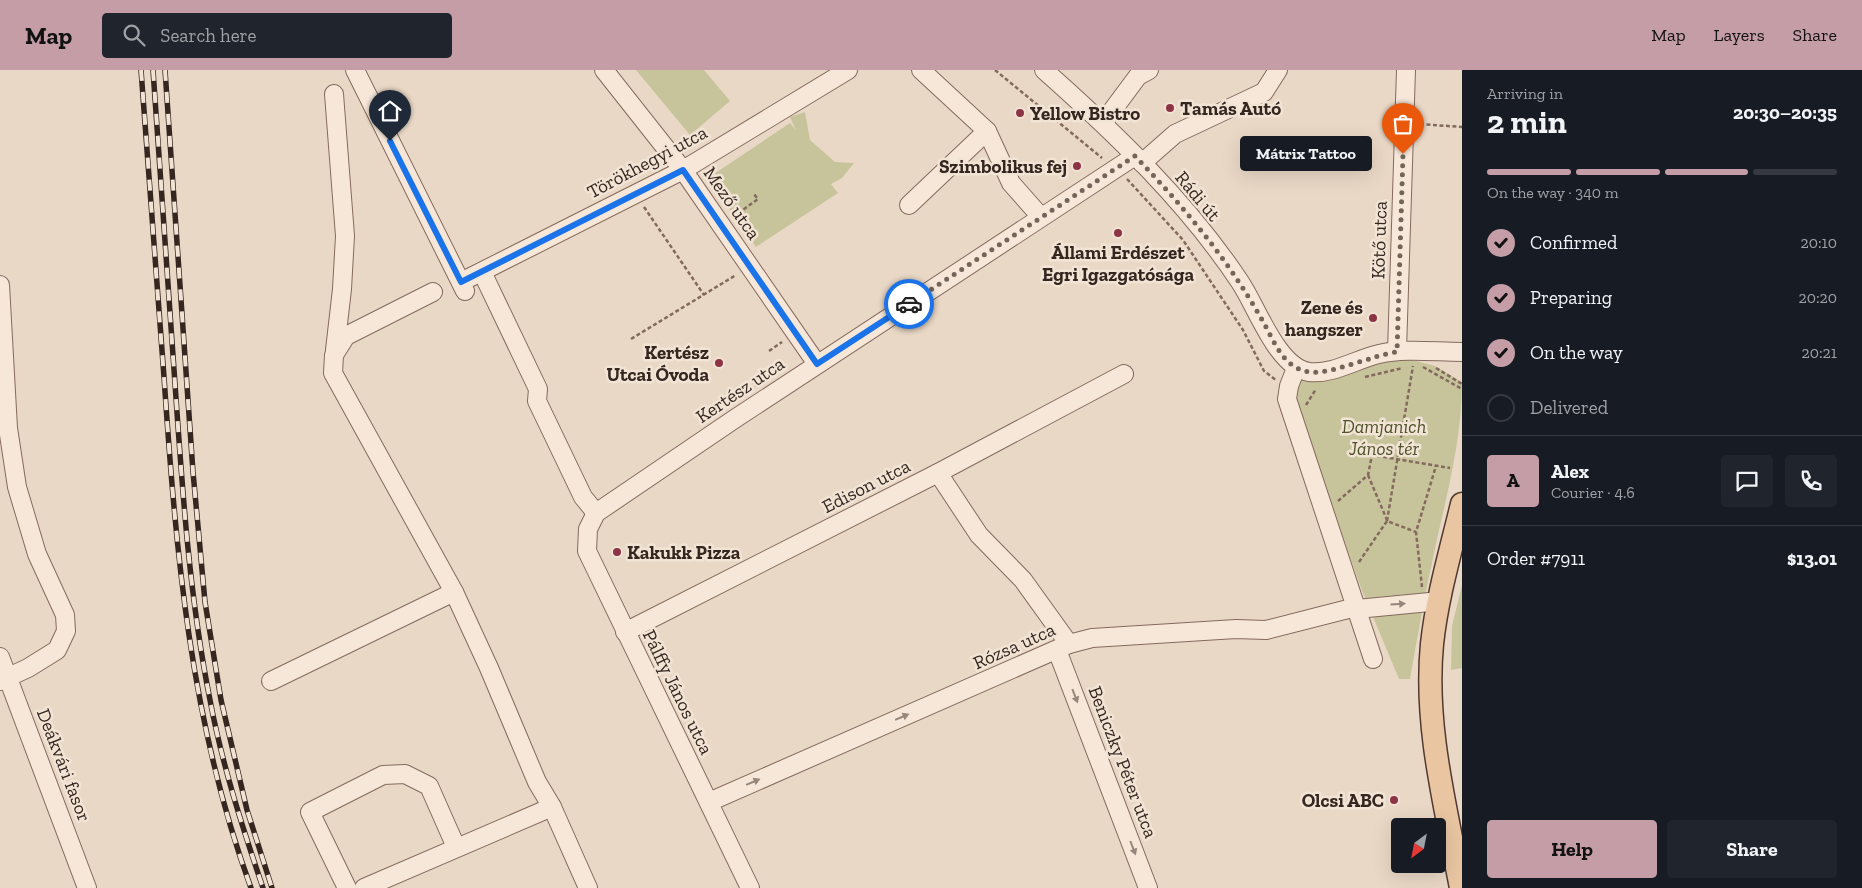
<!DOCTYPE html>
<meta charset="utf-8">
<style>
:root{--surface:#171b24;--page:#20242c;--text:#f1f3f6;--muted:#9ea1a6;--line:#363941;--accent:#c49da7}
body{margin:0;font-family:"Zilla Slab",serif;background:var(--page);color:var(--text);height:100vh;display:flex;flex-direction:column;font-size:19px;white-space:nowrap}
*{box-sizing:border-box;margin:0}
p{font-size:16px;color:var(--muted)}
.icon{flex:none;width:28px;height:28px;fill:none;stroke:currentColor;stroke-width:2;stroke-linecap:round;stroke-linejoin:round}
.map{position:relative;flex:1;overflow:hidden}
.sheet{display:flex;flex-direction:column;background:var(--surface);width:400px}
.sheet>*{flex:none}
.needle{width:32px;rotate:212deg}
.fabs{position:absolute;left:1391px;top:748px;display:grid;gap:10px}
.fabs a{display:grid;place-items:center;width:55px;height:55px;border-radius:5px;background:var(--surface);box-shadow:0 5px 20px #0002;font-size:25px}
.pin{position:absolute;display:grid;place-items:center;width:42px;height:42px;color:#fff;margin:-51px -21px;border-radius:50% 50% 50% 0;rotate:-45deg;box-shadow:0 0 5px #0007}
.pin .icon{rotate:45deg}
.courier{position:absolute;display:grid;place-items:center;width:50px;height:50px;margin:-25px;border:4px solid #1a73e8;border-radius:50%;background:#fff;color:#222;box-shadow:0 1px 6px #0007}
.bubble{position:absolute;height:35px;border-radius:5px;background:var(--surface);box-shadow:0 5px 20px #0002;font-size:16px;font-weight:700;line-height:35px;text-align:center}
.overview em{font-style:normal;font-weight:700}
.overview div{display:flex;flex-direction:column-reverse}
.overview{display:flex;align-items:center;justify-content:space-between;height:85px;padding:0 25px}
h1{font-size:32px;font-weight:700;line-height:38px}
.bar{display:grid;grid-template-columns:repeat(4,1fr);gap:8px 5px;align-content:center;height:60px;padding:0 25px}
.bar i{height:6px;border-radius:4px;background:var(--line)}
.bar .active{background:var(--accent)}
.bar p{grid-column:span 4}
.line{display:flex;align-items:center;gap:12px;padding:0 25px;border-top:1px solid var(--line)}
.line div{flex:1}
.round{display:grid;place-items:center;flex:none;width:52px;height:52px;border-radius:5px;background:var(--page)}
ol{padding:0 25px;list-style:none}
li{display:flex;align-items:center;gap:15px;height:55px}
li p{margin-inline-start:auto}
li .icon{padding:5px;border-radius:50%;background:var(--accent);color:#111;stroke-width:4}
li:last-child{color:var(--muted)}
li i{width:28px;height:28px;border:2px solid var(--line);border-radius:50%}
.action{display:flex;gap:10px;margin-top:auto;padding:10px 25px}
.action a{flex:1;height:58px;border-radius:5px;background:var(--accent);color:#111;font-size:20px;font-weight:700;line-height:58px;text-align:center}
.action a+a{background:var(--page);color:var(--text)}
header{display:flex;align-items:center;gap:30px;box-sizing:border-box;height:70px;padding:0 25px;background:var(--accent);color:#111}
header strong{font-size:24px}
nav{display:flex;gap:28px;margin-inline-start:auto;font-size:18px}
.search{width:350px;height:45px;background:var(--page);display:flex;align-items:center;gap:12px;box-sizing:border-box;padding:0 18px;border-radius:5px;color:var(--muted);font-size:19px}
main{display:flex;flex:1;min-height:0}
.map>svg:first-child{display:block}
</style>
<header>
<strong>Map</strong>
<div class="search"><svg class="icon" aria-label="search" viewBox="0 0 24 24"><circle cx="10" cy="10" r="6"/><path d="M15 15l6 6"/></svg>Search here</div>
<nav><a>Map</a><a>Layers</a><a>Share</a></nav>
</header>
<main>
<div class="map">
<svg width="1462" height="818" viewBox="0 0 1462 818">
<rect width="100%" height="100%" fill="#ead8c6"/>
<g fill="#c7c49b">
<polygon points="636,0 704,0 730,31 690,65"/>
<polygon points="805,42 810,70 835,92 854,93 842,108 831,114 838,123 756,177 708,108 790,53 796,60 790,47"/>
<path d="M1405 288 1435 296 1462 312C1462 367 1448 420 1436 474 1426 519 1418 563 1410 609H1399L1361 518 1294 329 1297 310 1317 309Z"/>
<polygon points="1462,515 1462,598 1451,600 1452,556"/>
</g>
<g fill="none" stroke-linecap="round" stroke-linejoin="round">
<defs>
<g id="minor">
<polyline points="355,0 465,221"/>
<polyline points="604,0 683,100 817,294"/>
<polyline points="921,0 987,61 1011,113 1041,147"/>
<path d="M1044 0C1115 63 1187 132 1240 212 1257 237 1277 297 1309 302 1332 305 1357 289 1379 284 1405 278 1435 282 1462 282"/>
<polyline points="334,24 345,166 342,219 335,280"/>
<polyline points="1103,53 1138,6 1149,0"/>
<polyline points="1142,93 1175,64 1264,22 1278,0"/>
<polyline points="909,135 987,61"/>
<polyline points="482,202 538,319 537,331 583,427 596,443"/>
<polyline points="461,212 683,100 848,0"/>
<polyline points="0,215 8,358 17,417 37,484 65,545 66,561 57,580 28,598 0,611"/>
<polyline points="433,222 346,266 334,285 333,303 454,522 489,598 537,712 552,737 588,818"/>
<polyline points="1397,281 1406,0"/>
<polyline points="1296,298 1289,316 1287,329 1373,589"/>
<polyline points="938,403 979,465 1023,510 1069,574"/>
<polyline points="1357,539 1440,531"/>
<polyline points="625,562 938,403 1124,304"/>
<polyline points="1057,580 1148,818"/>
<polyline points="0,587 87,818"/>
<polyline points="271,611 454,522"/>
<polyline points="709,732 1069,574 1092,568 1236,559 1266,560 1356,537"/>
<polyline points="347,818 310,742 383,705 405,704 429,716 456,777"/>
<polyline points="364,818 552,737"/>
<polyline points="750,818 587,481 588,459 596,443 736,348 1135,86"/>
</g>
<path id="major" d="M1461 818C1446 738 1424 656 1432 574 1437 527 1451 480 1462 434"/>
</defs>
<use href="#minor" stroke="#846a5e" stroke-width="20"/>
<use href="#major" stroke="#523a31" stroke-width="25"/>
<g stroke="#846a5e" stroke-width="2.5" stroke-dasharray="4 2.5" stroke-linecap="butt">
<polyline points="995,0 1102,88"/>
<polyline points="1420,54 1462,57"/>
<polyline points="1127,109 1183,170 1243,260 1264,301 1276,310"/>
<polyline points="644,137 704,225"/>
<polyline points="733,147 758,129 753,123"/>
<polyline points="631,269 736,205"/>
<polyline points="769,281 782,272"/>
<polyline points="1423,297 1462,319"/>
<polyline points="1436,298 1462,314"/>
<polyline points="1365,307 1403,298"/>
<polyline points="752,310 756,316"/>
<polyline points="1306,335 1316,319"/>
<polyline points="1368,405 1387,450"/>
<polyline points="1338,431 1368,405 1372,385 1450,398"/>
<polyline points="1387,451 1413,296"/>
<polyline points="1359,492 1387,451 1416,462"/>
<polyline points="1422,517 1416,462 1436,396"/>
</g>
<use href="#minor" stroke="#f6e7d9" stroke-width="18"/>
<use href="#major" stroke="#e9c5a2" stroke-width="22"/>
<defs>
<g id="rail">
<path d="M141 0C149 102 156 205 164 307 176 483 190 651 251 818"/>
<path d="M153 0C161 109 168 219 176 328 183 429 190 530 210 630 222 694 242 756 263 818"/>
<polyline points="165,0 193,402 205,532 221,630 247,740 272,818"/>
</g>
</defs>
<use href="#rail" stroke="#352620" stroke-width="5.5"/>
<use href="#rail" stroke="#f2e4d5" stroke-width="4" stroke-dasharray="11" stroke-linecap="butt"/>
</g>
<defs><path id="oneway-solid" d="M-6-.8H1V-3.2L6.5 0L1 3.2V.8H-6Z" transform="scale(1.25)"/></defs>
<g fill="#96867c">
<use href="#oneway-solid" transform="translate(1398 534) rotate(-4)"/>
<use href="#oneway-solid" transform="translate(1075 626) rotate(69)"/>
<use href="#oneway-solid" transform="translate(902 647) rotate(-23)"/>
<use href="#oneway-solid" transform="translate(753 712) rotate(-23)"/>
<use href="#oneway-solid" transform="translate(1133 778) rotate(69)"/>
</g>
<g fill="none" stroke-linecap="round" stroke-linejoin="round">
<path stroke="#74645a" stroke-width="5" stroke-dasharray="0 9" d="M909 234 1135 86C1185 138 1232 194 1266 257 1276 276 1285 298 1309 302 1330 305 1373 285 1397 282L1403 84"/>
<polyline stroke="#1a73e8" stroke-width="6" points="390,71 461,212 683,100 817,294 909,234"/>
</g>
<g fill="#8d3346" stroke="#f2e4d5" stroke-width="2">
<circle cx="1170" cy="38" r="5"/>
<circle cx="1020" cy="43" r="5"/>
<circle cx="1077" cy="96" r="5"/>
<circle cx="1118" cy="163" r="5"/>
<circle cx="1373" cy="248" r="5"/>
<circle cx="719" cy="293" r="5"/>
<circle cx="617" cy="482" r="5"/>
<circle cx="1394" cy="730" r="5"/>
</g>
<g text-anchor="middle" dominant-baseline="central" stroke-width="5" stroke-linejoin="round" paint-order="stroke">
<g font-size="19" font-weight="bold" fill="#352620" stroke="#f2e4d5" text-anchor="end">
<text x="1180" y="38" text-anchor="start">Tamás Autó</text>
<text x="1030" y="43" text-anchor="start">Yellow Bistro</text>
<text x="1067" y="96">Szimbolikus fej</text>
<text x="1118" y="182" text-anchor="middle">Állami Erdészet<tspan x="1118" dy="22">Egri Igazgatósága</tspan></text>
<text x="1363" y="237">Zene és<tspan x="1363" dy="22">hangszer</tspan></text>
<text x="709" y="282">Kertész<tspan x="709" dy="22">Utcai Óvoda</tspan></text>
<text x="627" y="482" text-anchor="start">Kakukk Pizza</text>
<text x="1384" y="730">Olcsi ABC</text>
</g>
<g font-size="19" fill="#352620" stroke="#f2e4d5">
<text transform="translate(647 92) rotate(-28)">Törökhegyi utca</text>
<text transform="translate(1198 126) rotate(50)">Rádi út</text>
<text transform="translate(732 133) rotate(55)">Mező utca</text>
<text transform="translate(1379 170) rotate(-88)">Kötő utca</text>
<text transform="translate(740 320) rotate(-34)">Kertész utca</text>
<text transform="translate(866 416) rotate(-27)">Edison utca</text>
<text transform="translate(1014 576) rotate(-24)">Rózsa utca</text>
<text transform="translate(678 622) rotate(64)">Pálffy János utca</text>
<text transform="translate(1123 692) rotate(69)">Beniczky Péter utca</text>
<text transform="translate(64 695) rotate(69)">Deákvári fasor</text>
</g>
<g font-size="19" font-style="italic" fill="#4e5029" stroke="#f2e4d5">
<text x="1384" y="356">Damjanich<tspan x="1384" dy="22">János tér</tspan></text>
</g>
</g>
</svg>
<div class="fabs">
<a><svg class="needle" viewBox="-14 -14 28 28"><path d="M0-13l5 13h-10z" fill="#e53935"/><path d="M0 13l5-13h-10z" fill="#9ea1a6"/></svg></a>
</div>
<div class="pin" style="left:1403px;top:84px;background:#ea580c"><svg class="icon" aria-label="bag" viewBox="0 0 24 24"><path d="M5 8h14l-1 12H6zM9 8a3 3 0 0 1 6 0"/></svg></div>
<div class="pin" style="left:390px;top:71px;background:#1f2937"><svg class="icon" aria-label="home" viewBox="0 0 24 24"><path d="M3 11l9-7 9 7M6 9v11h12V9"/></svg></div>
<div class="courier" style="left:909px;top:234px"><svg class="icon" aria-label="car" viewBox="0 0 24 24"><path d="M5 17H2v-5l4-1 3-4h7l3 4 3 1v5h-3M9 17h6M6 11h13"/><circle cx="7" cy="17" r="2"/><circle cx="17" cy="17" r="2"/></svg></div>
<div class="bubble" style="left:1240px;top:66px;width:132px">Mátrix Tattoo</div>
</div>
<section class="sheet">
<div class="overview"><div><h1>2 min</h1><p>Arriving in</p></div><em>20:30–20:35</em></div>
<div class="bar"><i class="active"></i><i class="active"></i><i class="active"></i><i></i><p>On the way · 340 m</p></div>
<ol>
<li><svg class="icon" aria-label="check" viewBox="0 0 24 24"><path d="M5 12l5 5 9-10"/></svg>Confirmed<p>20:10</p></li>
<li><svg class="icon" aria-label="check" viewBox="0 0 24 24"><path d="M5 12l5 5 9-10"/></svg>Preparing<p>20:20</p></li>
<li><svg class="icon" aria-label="check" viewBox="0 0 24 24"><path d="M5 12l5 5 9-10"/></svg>On the way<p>20:21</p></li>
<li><i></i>Delivered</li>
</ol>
<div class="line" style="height:90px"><b class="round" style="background:var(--accent);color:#111">A</b><div><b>Alex</b><p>Courier · 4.6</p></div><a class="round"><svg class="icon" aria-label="chat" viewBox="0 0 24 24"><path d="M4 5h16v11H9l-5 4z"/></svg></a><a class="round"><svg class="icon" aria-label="phone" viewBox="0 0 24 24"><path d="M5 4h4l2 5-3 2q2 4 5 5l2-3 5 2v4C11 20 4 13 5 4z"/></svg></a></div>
<div class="line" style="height:65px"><div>Order #7911</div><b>$13.01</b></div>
<div class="action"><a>Help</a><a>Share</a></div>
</section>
</main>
